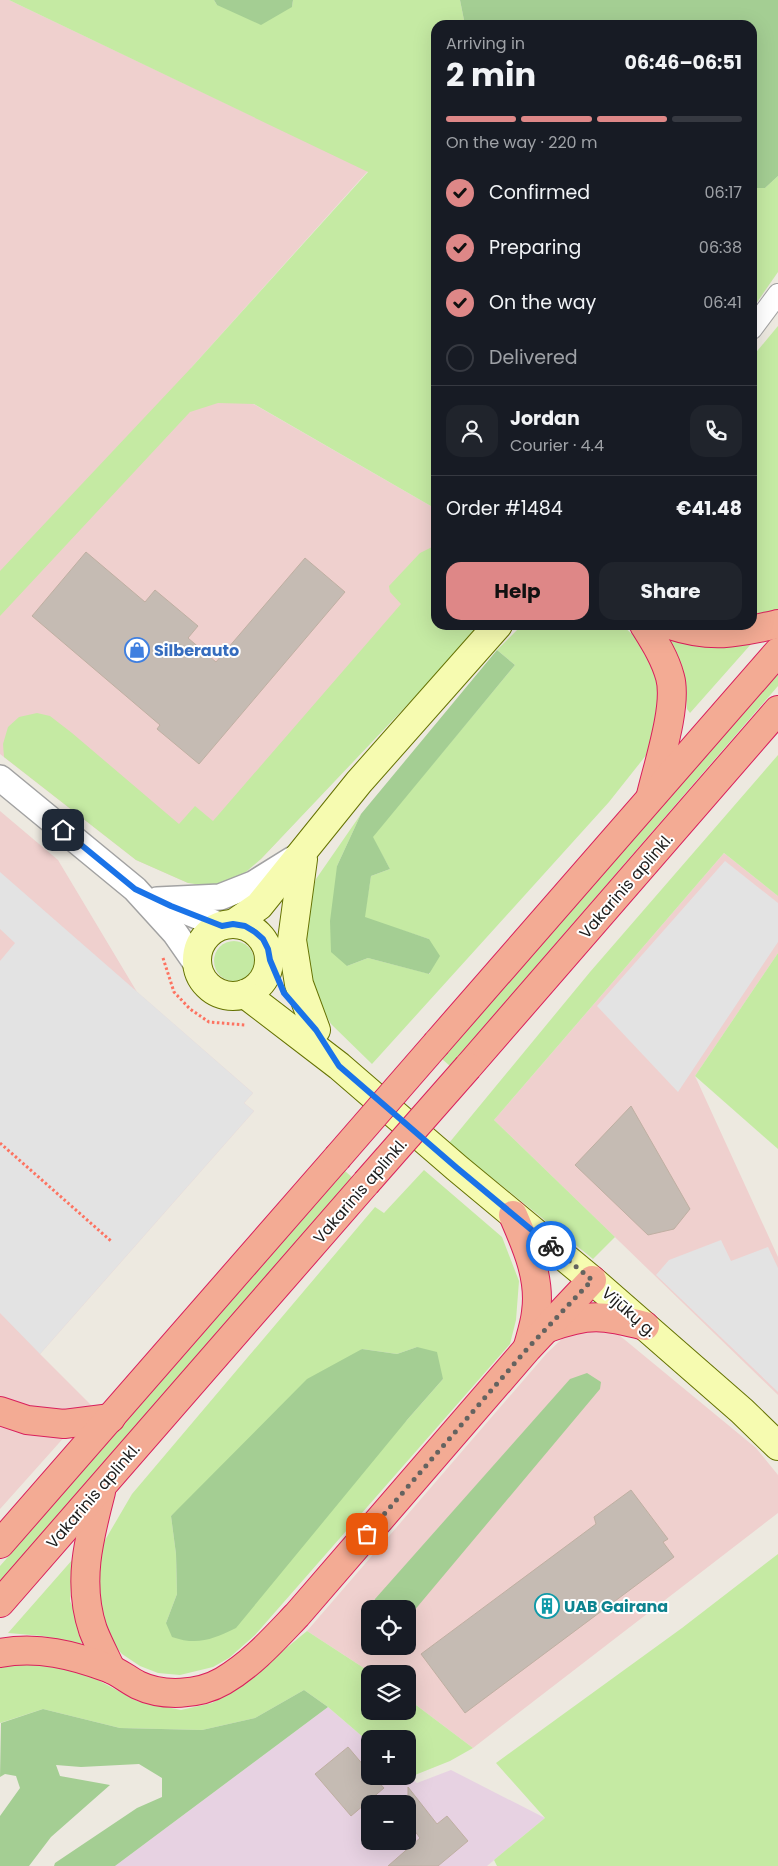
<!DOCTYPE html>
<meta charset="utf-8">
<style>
:root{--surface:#171b24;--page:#20242c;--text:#f1f3f6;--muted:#9ea1a6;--line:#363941;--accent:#de8787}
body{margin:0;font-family:Poppins,sans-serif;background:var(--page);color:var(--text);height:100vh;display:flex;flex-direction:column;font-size:19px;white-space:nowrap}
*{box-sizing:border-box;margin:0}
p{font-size:16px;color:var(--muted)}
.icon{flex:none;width:28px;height:28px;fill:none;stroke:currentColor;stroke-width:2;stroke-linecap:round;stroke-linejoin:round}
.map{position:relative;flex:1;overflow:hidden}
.panel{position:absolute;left:431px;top:20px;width:326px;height:610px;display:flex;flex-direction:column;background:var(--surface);border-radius:15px;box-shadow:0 5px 20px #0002}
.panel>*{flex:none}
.buttons{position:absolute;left:361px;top:1600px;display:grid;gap:10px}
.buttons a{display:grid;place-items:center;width:55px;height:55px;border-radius:10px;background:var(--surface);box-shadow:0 5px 20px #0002;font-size:25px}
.pin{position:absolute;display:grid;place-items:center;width:42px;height:42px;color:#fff;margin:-21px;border-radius:10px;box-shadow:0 2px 8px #0006}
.courier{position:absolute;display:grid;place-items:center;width:50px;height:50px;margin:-25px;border:4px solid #1a73e8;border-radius:50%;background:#fff;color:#222;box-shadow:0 1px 6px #0007}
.summary em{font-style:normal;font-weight:700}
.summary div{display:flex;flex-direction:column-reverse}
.summary{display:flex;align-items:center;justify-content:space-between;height:85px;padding:0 15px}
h1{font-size:32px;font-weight:700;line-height:38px}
.bar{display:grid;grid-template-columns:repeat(4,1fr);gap:8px 5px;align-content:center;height:60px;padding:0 15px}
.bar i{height:6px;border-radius:4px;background:var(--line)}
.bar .selected{background:var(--accent)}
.bar p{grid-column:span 4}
.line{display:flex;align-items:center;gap:12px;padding:0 15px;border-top:1px solid var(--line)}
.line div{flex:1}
.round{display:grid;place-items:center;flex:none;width:52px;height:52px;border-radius:15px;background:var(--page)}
ol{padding:0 15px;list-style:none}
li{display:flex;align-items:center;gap:15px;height:55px}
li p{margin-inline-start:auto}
li .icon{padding:5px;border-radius:50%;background:var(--accent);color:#111;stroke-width:4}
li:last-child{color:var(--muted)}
li i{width:28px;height:28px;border:2px solid var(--line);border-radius:50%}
.cta{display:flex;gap:10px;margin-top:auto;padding:10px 15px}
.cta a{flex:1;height:58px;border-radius:15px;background:var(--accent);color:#111;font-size:20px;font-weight:700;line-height:58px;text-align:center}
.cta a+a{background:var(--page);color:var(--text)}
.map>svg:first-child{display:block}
</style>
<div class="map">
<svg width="778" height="1866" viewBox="0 0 778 1866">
<rect width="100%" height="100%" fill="#ede9e0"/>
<g fill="#efd0ce" fill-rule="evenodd">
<polygon points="0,0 9,0 368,171 191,368 436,509 436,625 361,752 261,859 188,883 136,860 0,754"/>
<polygon points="0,811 58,860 137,992 253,1093 244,1103 254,1111 40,1354 92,1406 0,1509"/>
<polygon points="724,853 778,896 778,953 695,1076 778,1257 778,1395 494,1120"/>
<path d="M582 1327 603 1328 619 1335 756 1448 778 1475V1513L473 1748 408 1699V1674H373L307 1631 547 1353 564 1337ZM370 1609H408V1646H370Z"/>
</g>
<path fill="#e7d2e2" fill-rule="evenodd" d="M328 1707 370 1743V1776H408V1775L417 1783 451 1770 545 1818 487 1866H115ZM370 1804H408V1841H370Z"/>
<g fill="#c5eaa3" fill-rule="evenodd">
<polygon points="9,0 214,0 217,5 292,7 293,0 460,0 465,25 436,25 436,509 254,404 218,403 190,412 0,616 0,571 191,368 368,172"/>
<polygon points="778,176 778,272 753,308 753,188 765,188"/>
<polygon points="778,326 778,611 753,617 753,356"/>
<polygon points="436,545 436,625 483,625 261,859 239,878 215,887 188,883 136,860 4,757 3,744 8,727 19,717 37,713 50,716 72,733 179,824 195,806 213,821 401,604 390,592 389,586 420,553"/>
<polygon points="522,625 622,625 634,636 653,657 660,694 651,749 609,802 372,1064 331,1024 313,992 303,956 304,917 316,879 361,814 337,866 347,966 368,958 430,974 429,939 364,918 371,876 390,869 372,837 515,665 497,650"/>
<polygon points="658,627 752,643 690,713 687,709 684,677 673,649"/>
<polygon points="778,672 778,686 450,1066 442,1059"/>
<polygon points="778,755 778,896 724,853 494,1120 615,1237 593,1259 449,1143 590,972"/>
<circle cx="234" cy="961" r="20"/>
<polygon points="778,953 778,1149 695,1076"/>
<path d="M424 1170 502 1237 519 1281 516 1320 510 1344 255 1635 229 1658 213 1667 180 1675 158 1673 140 1666 122 1654 102 1632 94 1586 101 1547 132 1494 375 1207 384 1213ZM417 1347 443 1379 407 1420 166 1623 177 1594 176 1554 171 1516 362 1349 397 1354Z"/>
<polygon points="345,1171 354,1179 0,1584 0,1566"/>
<polygon points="778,1554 778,1866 497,1866 494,1860 545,1818 496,1763 682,1628"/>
<polygon points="73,1559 70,1601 87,1639 80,1644 43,1636 8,1633"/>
<polygon points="307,1631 373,1674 370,1674 370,1711 408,1711 408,1699 473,1748 450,1761 410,1777 408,1775 408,1739 370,1739 370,1743 328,1707 304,1690 255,1718 202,1730 120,1728 43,1709 0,1723 0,1665 53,1662 85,1673 137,1701 181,1710 212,1703 239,1687"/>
</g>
<g fill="#a4ce93">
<polygon points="214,0 293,0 292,7 261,25 217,5"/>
<polygon points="460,0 778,0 778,176 765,188 753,188 752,25 465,25"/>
<polygon points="497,650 515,665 373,837 390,869 371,876 365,917 429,939 440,956 429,974 368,958 347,966 331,952 330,921 337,866 361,814"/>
<path d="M417 1347 437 1352 443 1379 407 1420 236 1628C213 1639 198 1646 172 1637L166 1623 177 1594 176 1554 171 1516 307 1379 362 1349 397 1354Z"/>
<polygon points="587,1373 601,1382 600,1389 408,1618 408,1609 372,1609 375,1599 570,1379"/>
<polygon points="304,1690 328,1707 115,1866 54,1866 55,1863 137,1808 162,1797 162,1778 139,1764 81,1767 56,1765 60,1776 110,1785 51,1837 29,1866 0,1866 0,1816 20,1788 16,1776 5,1774 0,1777 1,1723 43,1709 120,1728 202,1730 255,1718"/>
</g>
<g fill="#e3e3e3">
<polygon points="725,861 778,903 778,942 678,1092 597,1006"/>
<polygon points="0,872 253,1093 244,1103 254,1111 40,1354 0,1313 0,961 15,943 0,929"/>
<polygon points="721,1240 731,1261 768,1247 778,1268 778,1392 656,1275 669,1260"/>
</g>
<g fill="#c5bbb3" stroke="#bfafa2">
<polygon points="86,552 145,602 155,590 198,626 188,638 216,662 305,558 345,592 199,764 157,729 160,725 32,616"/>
<polygon points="631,1106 690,1209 674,1229 648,1235 575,1165"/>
<polygon points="631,1490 668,1539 663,1542 674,1557 465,1713 421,1654 596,1524 594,1517"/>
<polygon points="348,1747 370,1773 370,1776 373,1776 384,1788 351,1816 315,1774"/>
<polygon points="408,1787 437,1824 447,1816 468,1841 438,1866 388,1866 420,1838 408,1822"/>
</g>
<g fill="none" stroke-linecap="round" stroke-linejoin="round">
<defs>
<polyline id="minor" points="752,329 778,294"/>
<g id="tertiary">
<polyline points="0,778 135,889 175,933 198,966"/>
<polyline points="157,900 220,897 253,884 293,859"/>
<polyline points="162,902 222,926"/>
</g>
<g id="secondary">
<polyline points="303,859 292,940 299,984 316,1030"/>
<polyline points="233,924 259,906 359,782 498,625"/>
<circle cx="233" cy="960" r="36"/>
<polyline points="245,994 339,1066 457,1168 592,1280 742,1411 778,1446"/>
</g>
<g id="trunk">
<path d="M644 625C654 641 665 658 670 677 678 705 658 765 651 795"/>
<path d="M670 625C712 639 737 633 778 624"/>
<polyline points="437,1043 778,652"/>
<polyline points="468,1067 778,710"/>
<path d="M513 1215C526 1245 541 1278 536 1312 535 1323 531 1335 528 1346"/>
<path d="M548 1328C589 1313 603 1315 645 1326"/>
<polyline points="0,1411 27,1420 64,1424 111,1418"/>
<path d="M101 1492C89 1538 77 1583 93 1630 98 1643 105 1656 111 1669"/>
<polyline points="0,1544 337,1158"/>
<polyline points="0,1603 366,1183"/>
<path d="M0 1653C38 1646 73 1655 108 1668 119 1672 128 1680 138 1685 163 1697 199 1695 223 1681 252 1664 274 1639 297 1615L527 1349 592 1280"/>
</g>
</defs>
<use href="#minor" stroke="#a2a2a2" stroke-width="22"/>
<use href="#tertiary" stroke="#a2a2a2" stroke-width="28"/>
<use href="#secondary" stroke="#657202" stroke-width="30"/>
<use href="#trunk" stroke="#d91f5c" stroke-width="30"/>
<g stroke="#fd7361" stroke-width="3" stroke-dasharray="2.5 2.5" stroke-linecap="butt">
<polyline points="163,958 174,992 190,1009 209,1022 245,1025"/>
<polyline points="0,1143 111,1241"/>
</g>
<use href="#minor" stroke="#fff" stroke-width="20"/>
<use href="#tertiary" stroke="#fff" stroke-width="25"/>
<use href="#secondary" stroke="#f6fbb0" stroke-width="28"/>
<use href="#trunk" stroke="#f3ab94" stroke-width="28"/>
<defs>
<g id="trunk-bridge">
<polyline points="337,1158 437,1043"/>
<polyline points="366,1183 468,1067"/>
</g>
</defs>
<use href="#trunk-bridge" stroke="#d91f5c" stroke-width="30" stroke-linecap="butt"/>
<use href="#trunk-bridge" stroke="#f3ab94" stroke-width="28"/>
</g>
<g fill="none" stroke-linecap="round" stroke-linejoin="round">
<polyline stroke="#646360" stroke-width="5" stroke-dasharray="0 9" points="367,1534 527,1349 592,1280 551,1246"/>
<polyline stroke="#1a73e8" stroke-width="6" points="63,830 135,889 171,906 222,926 233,924 245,926 255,932 263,939 268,949 270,960 284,993 316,1030 339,1066 457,1168 551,1246"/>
</g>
<defs>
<symbol id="shop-ring" viewBox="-11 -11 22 22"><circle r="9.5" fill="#fff" stroke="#3f7fe0" stroke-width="1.5"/><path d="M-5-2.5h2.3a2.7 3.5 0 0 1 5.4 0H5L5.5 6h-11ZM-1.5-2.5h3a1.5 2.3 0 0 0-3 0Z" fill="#3f7fe0"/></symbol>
<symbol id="building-ring" viewBox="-11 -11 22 22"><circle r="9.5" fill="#fff" stroke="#0f9aa8" stroke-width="1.5"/><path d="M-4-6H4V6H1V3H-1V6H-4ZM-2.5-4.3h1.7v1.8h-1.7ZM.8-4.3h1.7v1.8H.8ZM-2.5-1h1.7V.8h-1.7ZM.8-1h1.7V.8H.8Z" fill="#0f9aa8"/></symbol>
</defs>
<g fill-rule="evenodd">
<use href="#shop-ring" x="123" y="636" width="28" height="28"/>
<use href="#building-ring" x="533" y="1592" width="28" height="28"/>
</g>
<g text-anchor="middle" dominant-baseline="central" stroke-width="4" stroke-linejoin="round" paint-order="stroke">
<g font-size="16" font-weight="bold" fill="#366cbe" stroke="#fff" text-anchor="start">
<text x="154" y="650">Silberauto</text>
</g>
<g font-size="16" fill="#1b1b1b" stroke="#fff">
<text transform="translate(626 886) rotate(-49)">Vakarinis aplinkl.</text>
<text transform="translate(360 1191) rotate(-49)">Vakarinis aplinkl.</text>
<text transform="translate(629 1312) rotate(41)">Vijūkų g.</text>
<text transform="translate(93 1496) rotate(-49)">Vakarinis aplinkl.</text>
</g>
<g font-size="16" font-weight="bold" fill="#0d838f" stroke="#fff" text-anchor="start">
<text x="564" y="1606">UAB Gairana</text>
</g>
</g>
</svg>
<div class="buttons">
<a><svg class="icon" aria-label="locate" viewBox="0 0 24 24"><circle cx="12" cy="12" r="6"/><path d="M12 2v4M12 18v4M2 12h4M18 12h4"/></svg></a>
<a><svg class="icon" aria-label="layers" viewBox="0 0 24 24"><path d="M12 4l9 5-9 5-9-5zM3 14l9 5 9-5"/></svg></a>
<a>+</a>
<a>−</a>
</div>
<div class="pin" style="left:367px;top:1534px;background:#ea580c"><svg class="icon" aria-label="bag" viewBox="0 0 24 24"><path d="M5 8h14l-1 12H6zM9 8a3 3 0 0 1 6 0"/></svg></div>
<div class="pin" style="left:63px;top:830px;background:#1f2937"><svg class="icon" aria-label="home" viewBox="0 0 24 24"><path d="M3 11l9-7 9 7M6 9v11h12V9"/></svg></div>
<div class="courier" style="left:551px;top:1246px"><svg class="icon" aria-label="bike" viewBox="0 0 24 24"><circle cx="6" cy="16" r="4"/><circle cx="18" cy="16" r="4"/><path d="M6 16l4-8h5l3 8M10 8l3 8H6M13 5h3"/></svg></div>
<section class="panel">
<div class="summary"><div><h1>2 min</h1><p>Arriving in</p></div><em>06:46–06:51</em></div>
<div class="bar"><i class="selected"></i><i class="selected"></i><i class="selected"></i><i></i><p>On the way · 220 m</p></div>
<ol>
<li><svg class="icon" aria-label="check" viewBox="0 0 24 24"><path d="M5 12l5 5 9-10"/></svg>Confirmed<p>06:17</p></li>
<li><svg class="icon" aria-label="check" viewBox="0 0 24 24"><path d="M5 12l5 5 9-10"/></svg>Preparing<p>06:38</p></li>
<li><svg class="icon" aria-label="check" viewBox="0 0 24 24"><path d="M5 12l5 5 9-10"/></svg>On the way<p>06:41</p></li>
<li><i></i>Delivered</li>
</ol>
<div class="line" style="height:90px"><a class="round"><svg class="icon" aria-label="person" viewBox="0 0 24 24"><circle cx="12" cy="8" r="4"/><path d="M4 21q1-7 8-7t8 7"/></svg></a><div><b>Jordan</b><p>Courier · 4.4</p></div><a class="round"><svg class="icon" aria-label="phone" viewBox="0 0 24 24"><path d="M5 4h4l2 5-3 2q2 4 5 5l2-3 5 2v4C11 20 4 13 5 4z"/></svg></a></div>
<div class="line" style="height:65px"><div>Order #1484</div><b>€41.48</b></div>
<div class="cta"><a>Help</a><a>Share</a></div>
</section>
</div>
